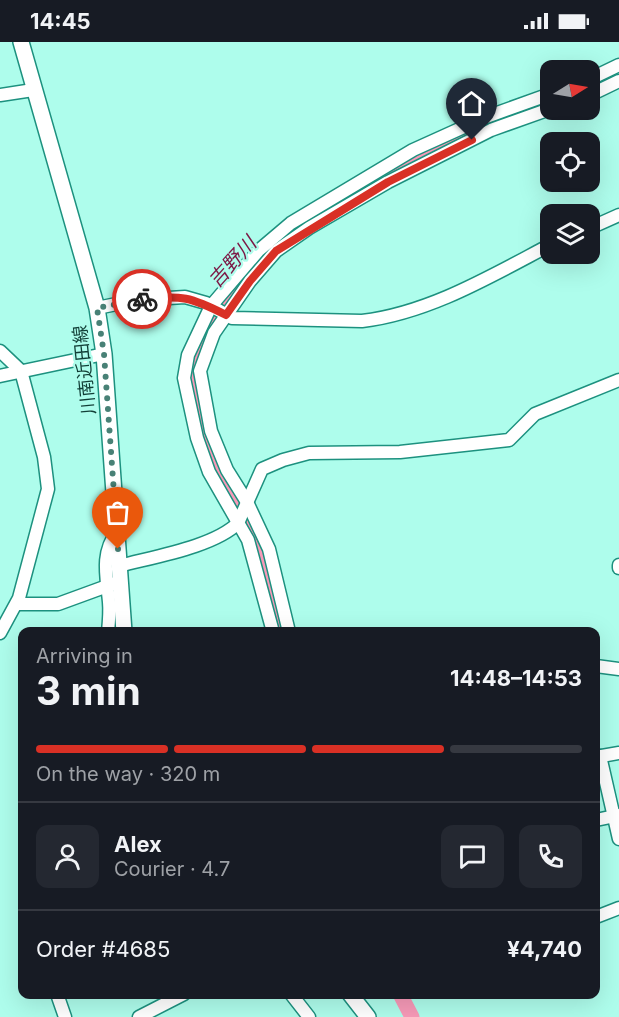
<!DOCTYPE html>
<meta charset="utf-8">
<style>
:root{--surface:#171b24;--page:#242831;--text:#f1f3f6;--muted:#9ea1a6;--line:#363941;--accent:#d93025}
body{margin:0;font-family:Inter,"Noto Sans JP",sans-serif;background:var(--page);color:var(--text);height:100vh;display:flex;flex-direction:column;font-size:22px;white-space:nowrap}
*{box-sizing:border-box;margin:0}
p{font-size:20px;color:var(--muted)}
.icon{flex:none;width:33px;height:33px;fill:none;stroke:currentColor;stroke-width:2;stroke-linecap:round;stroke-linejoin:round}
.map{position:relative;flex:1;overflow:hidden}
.side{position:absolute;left:18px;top:585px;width:582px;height:372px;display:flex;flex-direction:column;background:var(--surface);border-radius:12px;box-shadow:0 6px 24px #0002}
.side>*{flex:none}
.needle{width:39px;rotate:79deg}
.controls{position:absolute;left:540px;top:18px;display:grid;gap:12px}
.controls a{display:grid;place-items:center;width:60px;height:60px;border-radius:12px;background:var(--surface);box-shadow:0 6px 24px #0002;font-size:30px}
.pin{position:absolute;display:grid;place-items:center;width:51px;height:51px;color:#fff;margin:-62px -26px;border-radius:50% 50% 50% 0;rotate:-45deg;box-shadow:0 0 6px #0007}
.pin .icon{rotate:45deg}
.courier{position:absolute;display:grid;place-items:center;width:60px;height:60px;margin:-30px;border:4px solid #d93025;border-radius:50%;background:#fff;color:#222;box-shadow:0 2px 8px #0007}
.head em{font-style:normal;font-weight:700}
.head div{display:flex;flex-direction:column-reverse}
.head{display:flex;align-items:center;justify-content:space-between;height:102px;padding:0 18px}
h1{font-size:39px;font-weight:700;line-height:45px}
.bar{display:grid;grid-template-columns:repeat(4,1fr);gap:9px 6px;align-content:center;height:72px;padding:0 18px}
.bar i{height:8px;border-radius:4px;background:var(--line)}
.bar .on{background:var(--accent)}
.bar p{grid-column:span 4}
.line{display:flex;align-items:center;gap:15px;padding:0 18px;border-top:2px solid var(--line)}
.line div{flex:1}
.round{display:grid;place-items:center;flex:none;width:63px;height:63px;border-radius:12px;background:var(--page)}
.status{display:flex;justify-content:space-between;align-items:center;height:42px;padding:0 30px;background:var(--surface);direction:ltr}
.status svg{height:16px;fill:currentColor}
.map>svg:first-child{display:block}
</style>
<div class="status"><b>14:45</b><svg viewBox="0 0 49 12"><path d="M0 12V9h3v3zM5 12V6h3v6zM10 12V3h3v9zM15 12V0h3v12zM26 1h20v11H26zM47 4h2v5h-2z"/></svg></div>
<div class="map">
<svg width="619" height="975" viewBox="0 0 619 975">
<rect width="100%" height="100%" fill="#aefdec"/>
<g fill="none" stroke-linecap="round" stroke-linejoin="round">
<g stroke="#f79ab8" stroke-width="15">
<path d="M282 590C274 557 268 523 255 492 246 471 230 454 220 433 210 416 188 341 192 323 201 282 252 219 285 194L430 108 488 82 550 60"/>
<polyline points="400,952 412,975"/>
</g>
<defs>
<g id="minor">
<polyline points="590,37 619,23"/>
<polyline points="0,53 33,48"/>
<polyline points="590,53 619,39"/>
<polyline points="590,186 619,173"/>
<path d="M97 266 136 258 185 255 206 261 232 276 362 279C429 271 491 234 550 203"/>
<polyline points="0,309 21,329 44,415 48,447 19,556 0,591"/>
<polyline points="0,334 104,312"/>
<polyline points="619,523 619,526"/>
<path d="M119 524C152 515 214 505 238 481L262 427 283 418 309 411 400 410 509 398 535 372 619 338"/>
<polyline points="17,562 58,562 121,539"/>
<path d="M108 590C109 580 110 570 109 560 107 536 100 512 117 490"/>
<polyline points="273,590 248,498 209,430 197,396 184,336 188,313 211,264 258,209 291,181 413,108 486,75 550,52"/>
<polyline points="289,590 269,507 247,460 227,428 211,389 200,329 214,291 250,239 276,209 309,186 388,140 491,88 550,67"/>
<polyline points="596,624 619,627"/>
<polyline points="600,714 619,797"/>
<polyline points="596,715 619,711"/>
<polyline points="596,778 619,773"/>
<polyline points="596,875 619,866"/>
<polyline points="57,952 65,975"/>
<polyline points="291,952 309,975"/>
<polyline points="139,975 184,952"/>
</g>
<g id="major">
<polyline points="21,0 97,266 104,312 124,590"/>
<polyline points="350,952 368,975"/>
</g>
</defs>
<use href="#minor" stroke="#1d917f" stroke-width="15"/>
<use href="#major" stroke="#1d917f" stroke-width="18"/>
<use href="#minor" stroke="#fff" stroke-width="12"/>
<use href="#major" stroke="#fff" stroke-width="15"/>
</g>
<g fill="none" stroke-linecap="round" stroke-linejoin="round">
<polyline stroke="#488176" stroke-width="6" stroke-dasharray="0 10.8" points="118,507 104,312 97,266 142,257"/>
<path stroke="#d93025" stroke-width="8" d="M142 257C182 253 191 255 226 273L250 239 276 209 388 140 472 98"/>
</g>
<g text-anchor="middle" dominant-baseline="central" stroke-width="4.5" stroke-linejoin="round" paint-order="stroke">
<g font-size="18" fill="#113e36" stroke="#aefdec">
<text transform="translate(84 328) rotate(-96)">川南近田線</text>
</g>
<g font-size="20" font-style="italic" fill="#7c1644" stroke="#aefdec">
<text transform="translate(232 220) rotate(-48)">吉野川</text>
</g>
</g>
</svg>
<div class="controls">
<a><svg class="needle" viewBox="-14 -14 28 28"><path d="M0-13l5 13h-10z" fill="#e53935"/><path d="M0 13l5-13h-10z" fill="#9ea1a6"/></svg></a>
<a><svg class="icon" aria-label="locate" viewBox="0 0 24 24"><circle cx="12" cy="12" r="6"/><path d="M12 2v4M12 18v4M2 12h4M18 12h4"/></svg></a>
<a><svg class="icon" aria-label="layers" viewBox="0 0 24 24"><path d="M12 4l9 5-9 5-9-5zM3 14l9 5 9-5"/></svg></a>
</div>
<div class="pin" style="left:118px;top:507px;background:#ea580c"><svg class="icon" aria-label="bag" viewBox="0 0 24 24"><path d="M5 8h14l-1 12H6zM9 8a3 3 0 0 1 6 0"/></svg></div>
<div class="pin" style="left:472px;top:98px;background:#1f2937"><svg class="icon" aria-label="home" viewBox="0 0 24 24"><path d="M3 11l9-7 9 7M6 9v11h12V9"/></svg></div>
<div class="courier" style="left:142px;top:257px"><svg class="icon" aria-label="bike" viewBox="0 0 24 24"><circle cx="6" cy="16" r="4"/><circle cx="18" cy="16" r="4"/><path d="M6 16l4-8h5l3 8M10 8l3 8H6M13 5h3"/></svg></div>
<section class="side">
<div class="head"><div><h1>3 min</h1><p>Arriving in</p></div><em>14:48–14:53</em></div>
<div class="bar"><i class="on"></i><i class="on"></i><i class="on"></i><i></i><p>On the way · 320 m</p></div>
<div class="line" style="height:108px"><a class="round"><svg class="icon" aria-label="person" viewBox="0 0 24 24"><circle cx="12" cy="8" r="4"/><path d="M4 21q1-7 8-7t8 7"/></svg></a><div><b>Alex</b><p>Courier · 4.7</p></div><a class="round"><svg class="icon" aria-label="chat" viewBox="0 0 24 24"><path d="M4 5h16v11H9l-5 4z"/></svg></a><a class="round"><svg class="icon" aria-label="phone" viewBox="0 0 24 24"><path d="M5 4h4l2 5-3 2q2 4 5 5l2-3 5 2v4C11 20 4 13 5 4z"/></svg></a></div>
<div class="line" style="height:78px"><div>Order #4685</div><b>¥4,740</b></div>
</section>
</div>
